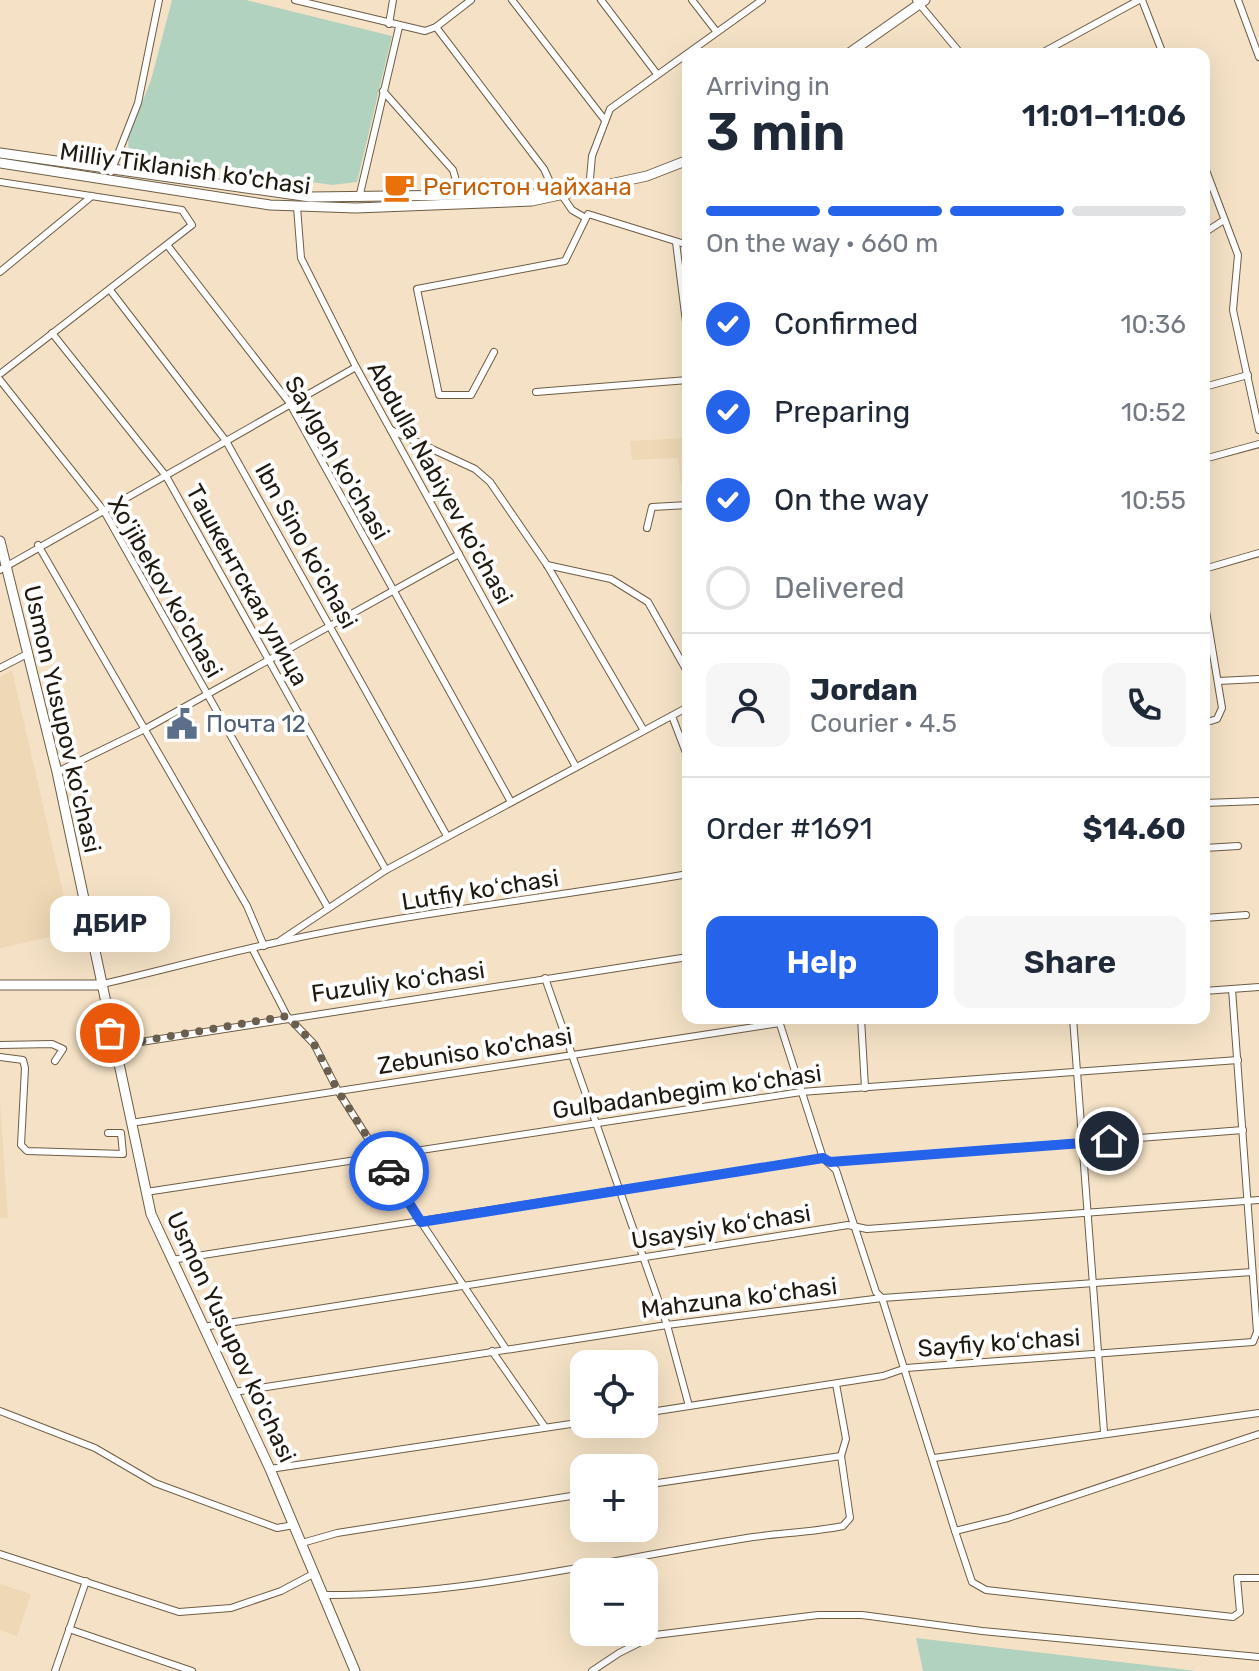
<!DOCTYPE html>
<meta charset="utf-8">
<style>
:root{--surface:#fff;--page:#f6f6f7;--text:#1f2937;--muted:#747a83;--line:#e0e1e3;--accent:#2563eb}
body{margin:0;font-family:Rubik,sans-serif;background:var(--page);color:var(--text);height:100vh;display:flex;flex-direction:column;font-size:30px;white-space:nowrap}
*{box-sizing:border-box;margin:0}
p{font-size:26px;color:var(--muted)}
.icon{flex:none;width:44px;height:44px;fill:none;stroke:currentColor;stroke-width:2;stroke-linecap:round;stroke-linejoin:round}
.map{position:relative;flex:1;overflow:hidden}
.side{position:absolute;left:682px;top:48px;width:528px;height:976px;display:flex;flex-direction:column;background:var(--surface);border-radius:16px;box-shadow:0 8px 32px #0002}
.side>*{flex:none}
.tools{position:absolute;left:570px;top:1350px;display:grid;gap:16px}
.tools a{display:grid;place-items:center;width:88px;height:88px;border-radius:16px;background:var(--surface);box-shadow:0 8px 32px #0002;font-size:40px}
.pin{position:absolute;display:grid;place-items:center;width:68px;height:68px;color:#fff;margin:-34px;border:4px solid #fff;border-radius:50%;box-shadow:0 2px 8px #0007}
.courier{position:absolute;display:grid;place-items:center;width:80px;height:80px;margin:-40px;border:6px solid #2563eb;border-radius:50%;background:#fff;color:#222;box-shadow:0 2px 10px #0007}
.bubble{position:absolute;height:56px;border-radius:16px;background:var(--surface);box-shadow:0 8px 32px #0002;font-size:26px;font-weight:600;line-height:56px;text-align:center}
.summary em{font-style:normal;font-weight:600}
.summary div{display:flex;flex-direction:column-reverse}
.summary{display:flex;align-items:center;justify-content:space-between;height:136px;padding:0 24px}
h1{font-size:52px;font-weight:600;line-height:60px}
.bar{display:grid;grid-template-columns:repeat(4,1fr);gap:12px 8px;align-content:center;height:96px;padding:0 24px}
.bar i{height:10px;border-radius:6px;background:var(--line)}
.bar .current{background:var(--accent)}
.bar p{grid-column:span 4}
.line{display:flex;align-items:center;gap:20px;padding:0 24px;border-top:2px solid var(--line)}
.line div{flex:1}
.round{display:grid;place-items:center;flex:none;width:84px;height:84px;border-radius:16px;background:var(--page)}
ol{padding:0 24px;list-style:none}
li{display:flex;align-items:center;gap:24px;height:88px}
li p{margin-inline-start:auto}
li .icon{padding:8px;border-radius:50%;background:var(--accent);color:#fff;stroke-width:4}
li:last-child{color:var(--muted)}
li i{width:44px;height:44px;border:4px solid var(--line);border-radius:50%}
.action{display:flex;gap:16px;margin-top:auto;padding:16px 24px}
.action a{flex:1;height:92px;border-radius:16px;background:var(--accent);color:#fff;font-size:32px;font-weight:600;line-height:92px;text-align:center}
.action a+a{background:var(--page);color:var(--text)}
.map>svg:first-child{display:block}
</style>
<div class="map">
<svg width="1259" height="1671" viewBox="0 0 1259 1671">
<rect width="100%" height="100%" fill="#f5e2c6"/>
<g fill="#eed8b5">
<polygon points="685,438 688,440 688,485 681,485 678,458 632,460 630,441"/>
<polygon points="12,670 72,932 0,948 0,677"/>
<polygon points="0,1101 8,1218 0,1218"/>
<polygon points="0,1584 31,1594 17,1636 0,1630"/>
</g>
<g fill="#b2d2c0">
<polygon points="172,0 246,0 392,36 357,182 332,185 129,155 128,138 151,80"/>
<polygon points="916,1638 1197,1671 923,1671"/>
</g>
<g fill="none" stroke-linecap="round" stroke-linejoin="round">
<defs>
<g id="street">
<polyline points="295,0 425,31 436,27 471,0"/>
<polyline points="512,0 604,119"/>
<polyline points="601,0 657,74"/>
<polyline points="692,0 716,31"/>
<polyline points="916,0 961,54"/>
<polyline points="1142,0 1163,54"/>
<polyline points="1238,0 1259,57"/>
<polyline points="389,24 393,0"/>
<polyline points="436,27 544,169 556,195"/>
<polyline points="1040,54 1139,0"/>
<polyline points="383,91 453,170 460,194"/>
<polyline points="1204,165 1238,255 1233,310 1259,430"/>
<polyline points="111,172 138,103 159,0"/>
<polyline points="0,182 182,210 192,225 0,374"/>
<polyline points="589,190 592,156 610,109 762,0"/>
<polyline points="561,194 572,210 584,217"/>
<polyline points="359,198 399,27"/>
<polyline points="297,207 301,258 356,367 576,767"/>
<polyline points="1204,233 1224,220"/>
<polyline points="676,242 688,338"/>
<polyline points="168,246 289,402 511,802"/>
<polyline points="0,272 92,196"/>
<polyline points="110,290 226,441 447,836"/>
<polyline points="52,333 166,476 386,870"/>
<polyline points="494,352 471,395 439,395 417,289 565,261 588,214 688,245"/>
<polyline points="0,380 104,511 328,908"/>
<polyline points="1204,387 1248,375"/>
<polyline points="536,392 688,380"/>
<polyline points="391,430 475,469 490,482 547,565 643,729"/>
<polyline points="1204,459 1259,444"/>
<polyline points="647,528 652,507 688,505"/>
<polyline points="38,545 247,906 264,946"/>
<polyline points="547,565 611,579 648,602 688,673"/>
<polyline points="1204,569 1259,553"/>
<polyline points="0,570 356,367"/>
<polyline points="1204,599 1222,708 1217,719 1204,723"/>
<polyline points="0,668 29,653"/>
<polyline points="1218,681 1259,679"/>
<polyline points="672,716 688,758"/>
<polyline points="57,772 145,729 459,554"/>
<polyline points="1204,803 1259,801"/>
<polyline points="1204,848 1238,846"/>
<polyline points="1204,918 1246,915"/>
<polyline points="281,940 386,870 688,707"/>
<polyline points="252,948 287,1016 314,1044 338,1091 421,1222 506,1349"/>
<polyline points="545,978 667,1325 689,1406"/>
<path d="M99 985C159 971 218 955 278 942 413 912 552 898 688 874"/>
<polyline points="1204,991 1259,987"/>
<polyline points="778,1018 823,1158 836,1170 876,1292 882,1298 955,1531 1008,1518 1259,1434"/>
<polyline points="861,1018 865,1088"/>
<polyline points="1073,1018 1104,1432"/>
<polyline points="0,1045 52,1044 63,1049 55,1061"/>
<polyline points="115,1046 688,957"/>
<polyline points="0,1057 23,1060 25,1068 21,1145 27,1151 123,1154 121,1133 108,1133"/>
<polyline points="131,1123 780,1023"/>
<polyline points="830,1162 1243,1130"/>
<polyline points="146,1192 801,1092 1238,1060"/>
<polyline points="171,1260 823,1158"/>
<polyline points="203,1327 848,1225 867,1229 1259,1200"/>
<polyline points="492,1351 545,1427"/>
<polyline points="234,1392 667,1325 882,1298 1252,1272"/>
<polyline points="0,1411 95,1448 155,1483 277,1528 294,1525"/>
<polyline points="644,1413 883,1376 906,1368 1253,1342 1257,1332 1232,989"/>
<polyline points="934,1458 1259,1413"/>
<polyline points="270,1469 584,1422"/>
<polyline points="644,1485 841,1456"/>
<polyline points="955,1531 972,1582 986,1590 1233,1617 1240,1612 1237,1578 1259,1578"/>
<polyline points="302,1543 337,1533 584,1494"/>
<polyline points="0,1554 179,1612 231,1608 281,1591 315,1573"/>
<path d="M324 1595C469 1596 610 1559 753 1537 783 1533 813 1532 843 1526L850 1518 841 1456 846 1439 836 1384"/>
<polyline points="69,1629 192,1671"/>
<polyline points="55,1671 86,1581"/>
<polyline points="592,1671 619,1653 655,1635 818,1615 862,1615 982,1631 1259,1657"/>
</g>
<g id="secondary">
<polyline points="848,54 925,0"/>
<polyline points="0,153 310,197 549,194"/>
<polyline points="0,163 270,205 356,208 532,201 647,176 688,160"/>
<polyline points="0,541 57,772 151,1214 270,1469 355,1671"/>
<polyline points="0,985 99,985"/>
</g>
</defs>
<use href="#street" stroke="#6d5d45" stroke-width="8"/>
<use href="#secondary" stroke="#6d5d45" stroke-width="11"/>
<use href="#street" stroke="#fff" stroke-width="6"/>
<use href="#secondary" stroke="#fff" stroke-width="9"/>
</g>
<g fill="none" stroke-linecap="round" stroke-linejoin="round">
<polyline stroke="#6a5f4f" stroke-width="8" stroke-dasharray="0 14.4" points="110,1033 113,1046 287,1016 314,1044 338,1091 389,1171"/>
<polyline stroke="#2563eb" stroke-width="10" points="389,1171 421,1222 823,1158 830,1162 1109,1141"/>
</g>
<defs>
<symbol id="cafe-bare" viewBox="-9 -9 18 18"><path d="M-5.5-4.5H6V0H3Q3 3.5 0 3.5H-2.5Q-5.5 3.5-5.5 0ZM3-3.2v2h1.7v-2ZM-6 4.5H4V6H-6Z" fill="#e8710a" stroke="#fff" stroke-width="2.5" paint-order="stroke"/></symbol>
<symbol id="civic-bare" viewBox="-9 -9 18 18"><path d="M-.6-6.5H3V-4.5H.6V-3L4-1V1h2V6H-6V1h2V-1L-.6-3ZM-1.2 2.5V6h2.4V2.5Z" fill="#5c6f8a" stroke="#fff" stroke-width="2.5" paint-order="stroke"/></symbol>
</defs>
<g fill-rule="evenodd">
<use href="#cafe-bare" x="377" y="165" width="44" height="44"/>
<use href="#civic-bare" x="160" y="702" width="44" height="44"/>
</g>
<g text-anchor="middle" dominant-baseline="central" stroke-width="8" stroke-linejoin="round" paint-order="stroke">
<g font-size="24" fill="#1f190f" stroke="#fff">
<text transform="translate(185 169) rotate(8)">Milliy Tiklanish ko'chasi</text>
<text transform="translate(337 458) rotate(60)">Saylgoh ko'chasi</text>
<text transform="translate(440 483) rotate(61)">Abdulla Nabiyev ko'chasi</text>
<text transform="translate(306 546) rotate(61)">Ibn Sino ko'chasi</text>
<text transform="translate(247 585) rotate(61)">Ташкентская улица</text>
<text transform="translate(165 587) rotate(60)">Xo'jibekov ko'chasi</text>
<text transform="translate(62 719) rotate(77)">Usmon Yusupov ko'chasi</text>
<text transform="translate(480 890) rotate(-9)">Lutfiy koʻchasi</text>
<text transform="translate(398 982) rotate(-8)">Fuzuliy koʻchasi</text>
<text transform="translate(475 1051) rotate(-9)">Zebuniso ko'chasi</text>
<text transform="translate(687 1092) rotate(-8)">Gulbadanbegim koʻchasi</text>
<text transform="translate(721 1227) rotate(-9)">Usaysiy koʻchasi</text>
<text transform="translate(739 1298) rotate(-7)">Mahzuna koʻchasi</text>
<text transform="translate(231 1337) rotate(65)">Usmon Yusupov ko'chasi</text>
<text transform="translate(999 1343) rotate(-4)">Sayfiy koʻchasi</text>
</g>
<g font-size="24" fill="#c56008" stroke="#fff" text-anchor="start">
<text x="423" y="187">Регистон чайхана</text>
</g>
<g font-size="24" fill="#4e5e75" stroke="#fff" text-anchor="start">
<text x="206" y="724">Почта 12</text>
</g>
</g>
</svg>
<div class="tools">
<a><svg class="icon" aria-label="locate" viewBox="0 0 24 24"><circle cx="12" cy="12" r="6"/><path d="M12 2v4M12 18v4M2 12h4M18 12h4"/></svg></a>
<a>+</a>
<a>−</a>
</div>
<div class="pin" style="left:110px;top:1033px;background:#ea580c"><svg class="icon" aria-label="bag" viewBox="0 0 24 24"><path d="M5 8h14l-1 12H6zM9 8a3 3 0 0 1 6 0"/></svg></div>
<div class="pin" style="left:1109px;top:1141px;background:#1f2937"><svg class="icon" aria-label="home" viewBox="0 0 24 24"><path d="M3 11l9-7 9 7M6 9v11h12V9"/></svg></div>
<div class="courier" style="left:389px;top:1171px"><svg class="icon" aria-label="car" viewBox="0 0 24 24"><path d="M5 17H2v-5l4-1 3-4h7l3 4 3 1v5h-3M9 17h6M6 11h13"/><circle cx="7" cy="17" r="2"/><circle cx="17" cy="17" r="2"/></svg></div>
<div class="bubble" style="left:50px;top:896px;width:120px">ДБИР</div>
<section class="side">
<div class="summary"><div><h1>3 min</h1><p>Arriving in</p></div><em>11:01–11:06</em></div>
<div class="bar"><i class="current"></i><i class="current"></i><i class="current"></i><i></i><p>On the way · 660 m</p></div>
<ol>
<li><svg class="icon" aria-label="check" viewBox="0 0 24 24"><path d="M5 12l5 5 9-10"/></svg>Confirmed<p>10:36</p></li>
<li><svg class="icon" aria-label="check" viewBox="0 0 24 24"><path d="M5 12l5 5 9-10"/></svg>Preparing<p>10:52</p></li>
<li><svg class="icon" aria-label="check" viewBox="0 0 24 24"><path d="M5 12l5 5 9-10"/></svg>On the way<p>10:55</p></li>
<li><i></i>Delivered</li>
</ol>
<div class="line" style="height:144px"><a class="round"><svg class="icon" aria-label="person" viewBox="0 0 24 24"><circle cx="12" cy="8" r="4"/><path d="M4 21q1-7 8-7t8 7"/></svg></a><div><b>Jordan</b><p>Courier · 4.5</p></div><a class="round"><svg class="icon" aria-label="phone" viewBox="0 0 24 24"><path d="M5 4h4l2 5-3 2q2 4 5 5l2-3 5 2v4C11 20 4 13 5 4z"/></svg></a></div>
<div class="line" style="height:104px"><div>Order #1691</div><b>$14.60</b></div>
<div class="action"><a>Help</a><a>Share</a></div>
</section>
</div>
